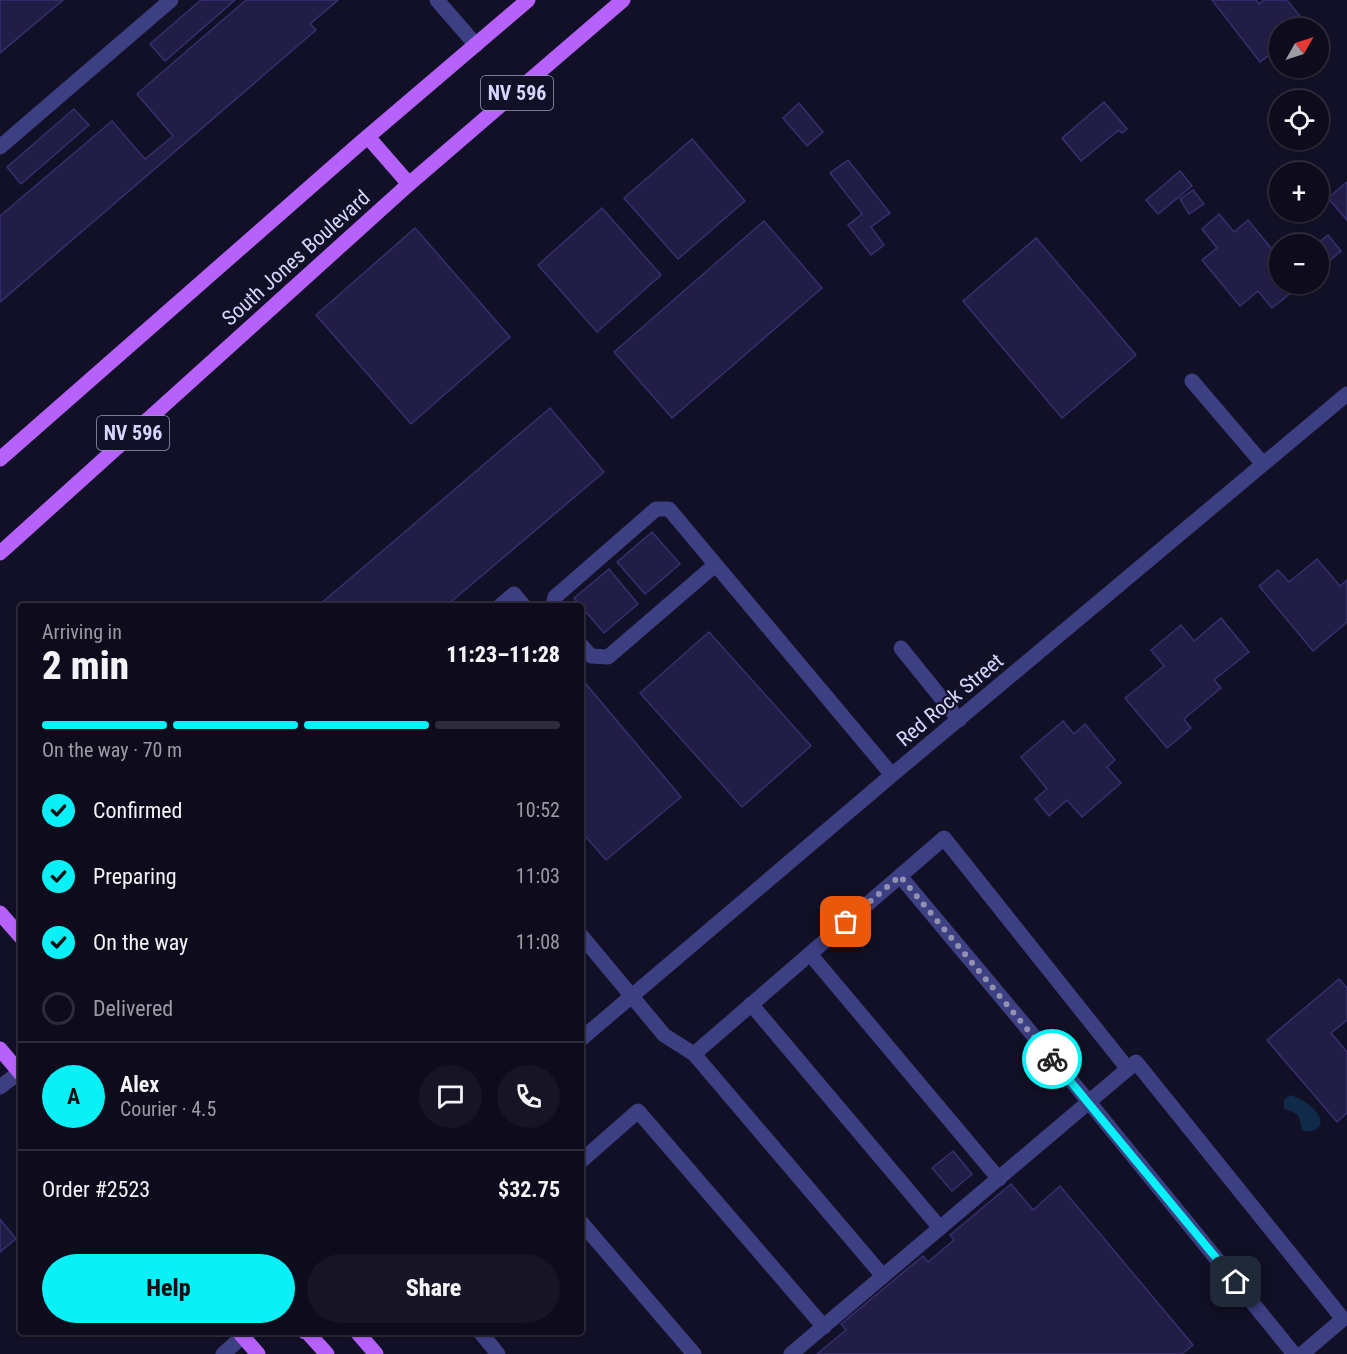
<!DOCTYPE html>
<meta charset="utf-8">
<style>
:root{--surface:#0e0c1c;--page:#171525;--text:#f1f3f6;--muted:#9b9ba3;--line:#2e2c3b;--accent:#09f1f7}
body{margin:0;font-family:"Roboto Condensed",sans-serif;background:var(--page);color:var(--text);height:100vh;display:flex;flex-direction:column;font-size:22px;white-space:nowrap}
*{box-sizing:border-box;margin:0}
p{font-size:20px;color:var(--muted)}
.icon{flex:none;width:33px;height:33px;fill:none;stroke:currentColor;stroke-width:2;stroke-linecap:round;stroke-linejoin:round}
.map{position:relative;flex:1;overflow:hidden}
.details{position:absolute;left:18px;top:603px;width:566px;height:732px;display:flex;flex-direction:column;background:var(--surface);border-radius:6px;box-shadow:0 2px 4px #0004,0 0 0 2px var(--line)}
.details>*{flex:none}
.needle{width:39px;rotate:51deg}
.fabs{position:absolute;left:1269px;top:18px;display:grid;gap:12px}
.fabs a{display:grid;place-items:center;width:60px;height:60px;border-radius:50%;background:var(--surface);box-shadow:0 2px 4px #0004,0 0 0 2px var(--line);font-size:30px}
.pin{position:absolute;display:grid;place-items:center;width:51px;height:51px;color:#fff;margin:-26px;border-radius:12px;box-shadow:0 3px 9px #0006}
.courier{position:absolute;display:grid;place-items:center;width:60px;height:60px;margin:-30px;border:4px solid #09f1f7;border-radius:50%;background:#fff;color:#222;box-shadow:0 2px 8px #0007}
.head em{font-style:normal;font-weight:800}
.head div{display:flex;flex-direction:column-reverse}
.head{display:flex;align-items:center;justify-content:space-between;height:102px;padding:0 24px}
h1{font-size:39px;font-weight:800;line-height:45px}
.bar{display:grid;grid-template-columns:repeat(4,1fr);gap:9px 6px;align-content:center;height:72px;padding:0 24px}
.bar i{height:8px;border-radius:4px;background:var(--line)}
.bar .current{background:var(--accent)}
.bar p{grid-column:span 4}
.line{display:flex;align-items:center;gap:15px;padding:0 24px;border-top:2px solid var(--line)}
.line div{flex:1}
.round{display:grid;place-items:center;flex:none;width:63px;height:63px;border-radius:32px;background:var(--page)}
ol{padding:0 24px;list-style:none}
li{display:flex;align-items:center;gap:18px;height:66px}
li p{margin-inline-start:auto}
li .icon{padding:6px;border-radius:50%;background:var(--accent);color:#111;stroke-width:4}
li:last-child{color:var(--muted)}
li i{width:33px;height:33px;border:3px solid var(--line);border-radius:50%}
.cta{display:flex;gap:12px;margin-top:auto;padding:12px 24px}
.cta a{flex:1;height:69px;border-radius:36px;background:var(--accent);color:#111;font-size:24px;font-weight:800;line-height:69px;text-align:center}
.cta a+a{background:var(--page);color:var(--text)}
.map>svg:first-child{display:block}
</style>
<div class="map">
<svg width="1347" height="1354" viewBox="0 0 1347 1354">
<rect width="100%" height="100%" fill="#121026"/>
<path fill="#102a4a" d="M1291 1095C1301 1099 1314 1106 1319 1116 1325 1128 1312 1134 1302 1130 1301 1126 1300 1120 1299 1117 1296 1112 1288 1111 1284 1108 1283 1101 1284 1098 1291 1095Z"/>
<g fill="#221d46" stroke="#372f71" stroke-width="1.5">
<polygon points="0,0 63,0 0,53"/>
<polygon points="201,0 235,0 165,61 150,44"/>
<polygon points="246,0 338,0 310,24 316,30 0,302 0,216 112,121 145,159 173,136 137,94"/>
<polygon points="1212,0 1256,0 1259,4 1264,0 1287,0 1300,16 1284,28 1280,28 1280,47 1260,62"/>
<polygon points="1104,102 1127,129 1122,133 1119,130 1081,161 1062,138"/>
<polygon points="799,103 823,132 807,146 783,118"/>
<polygon points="74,109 89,125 21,184 7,167"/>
<polygon points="692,139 745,201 678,259 624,198"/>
<polygon points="848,160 890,213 871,227 884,245 871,255 848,225 862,214 830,173"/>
<polygon points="1180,171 1192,186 1158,214 1146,200"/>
<polygon points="1347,182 1347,220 1328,198"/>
<polygon points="1193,190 1204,204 1189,214 1180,199"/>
<polygon points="602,208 661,275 597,332 538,265"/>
<polygon points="1219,214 1234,232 1248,220 1280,259 1280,284 1302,284 1272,308 1258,291 1240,306 1202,260 1217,248 1202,229"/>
<polygon points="764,221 822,288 672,418 614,352"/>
<polygon points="415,228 510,337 411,424 316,315"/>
<polygon points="1328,235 1341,251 1318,270 1318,244 1317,244"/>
<polygon points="1036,238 1136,355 1062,418 963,301"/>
<polygon points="550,408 604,472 446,606 318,606"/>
<polygon points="652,532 680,564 645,594 617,562"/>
<polygon points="1317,559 1340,586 1347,580 1347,622 1313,651 1259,586 1278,570 1289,582"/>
<polygon points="609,569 638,604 604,633 574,598"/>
<polygon points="1221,618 1249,652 1214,680 1221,688 1184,719 1191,728 1167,748 1125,698 1164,666 1151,650 1181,625 1194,641"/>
<polygon points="709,632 811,746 742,807 640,693"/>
<polygon points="586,684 681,797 606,860 580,830 580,688"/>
<polygon points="1063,721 1074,734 1085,724 1115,760 1107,767 1121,783 1082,817 1067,800 1049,816 1035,799 1047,789 1021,757"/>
<polygon points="1339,979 1347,988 1347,1020 1331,1033 1347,1052 1347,1113 1337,1122 1267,1040"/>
<polygon points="953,1151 972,1174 952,1191 932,1168"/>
<polygon points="1011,1184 1033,1210 1060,1186 1193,1345 1182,1354 817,1354 846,1330 841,1324 923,1256 928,1262 954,1240 950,1235"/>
<polygon points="0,1219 16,1239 0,1252"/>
</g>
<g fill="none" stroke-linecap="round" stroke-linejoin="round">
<g stroke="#3d3f83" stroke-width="15">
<polyline points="437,0 476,45"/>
<polyline points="0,147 171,0"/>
<polyline points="1192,381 1263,464"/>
<polyline points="500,606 514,594 524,606"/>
<polyline points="553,606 555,597 656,509 669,509 892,775"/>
<polyline points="580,644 591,656 608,657 715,565"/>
<polyline points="901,648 959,720"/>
<polyline points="900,876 1089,1102 1294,1354"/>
<polyline points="580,934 664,1035 694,1054 883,1276"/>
<polyline points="810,954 999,1179"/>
<polyline points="751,1004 940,1228"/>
<polyline points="580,1040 892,775 1347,394"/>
<polyline points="694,1054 944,838 1128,1069"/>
<polyline points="0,1087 20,1072"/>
<polyline points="580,1162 638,1111 824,1327"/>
<polyline points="580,1221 694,1354"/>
<polyline points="480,1332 498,1354"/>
<polyline points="223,1354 243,1336"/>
<polyline points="791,1354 1136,1062 1343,1319 1302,1354"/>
</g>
<g stroke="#b561fa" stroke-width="15">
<polyline points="368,137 409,184"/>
<polyline points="0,459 358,145 528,0"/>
<polyline points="0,553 409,184 623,0"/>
<polyline points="0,913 21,937"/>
<polyline points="0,1049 21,1074"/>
<polyline points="239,1332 258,1354"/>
<polyline points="305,1332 308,1333 327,1354"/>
<polyline points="357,1332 376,1354"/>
</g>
</g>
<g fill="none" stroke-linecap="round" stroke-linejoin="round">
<polyline stroke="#9291b2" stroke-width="6" stroke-dasharray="0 10.8" points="846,922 900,876 1052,1059"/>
<polyline stroke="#09f1f7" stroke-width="8" points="1052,1059 1236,1282"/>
</g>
<g text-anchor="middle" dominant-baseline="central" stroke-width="4.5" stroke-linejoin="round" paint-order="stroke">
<g fill="#121026" stroke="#9c9bbd" stroke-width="1.5">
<rect x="481" y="76" width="72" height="34" rx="4.5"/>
<rect x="97" y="416" width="72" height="34" rx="4.5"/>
</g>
<g font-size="20" font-weight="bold" fill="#d7d6fe">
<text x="517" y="93">NV 596</text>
<text x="133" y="433">NV 596</text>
</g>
<g font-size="21" fill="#d7d6fe" stroke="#121026">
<text transform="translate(296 258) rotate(-42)">South Jones Boulevard</text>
<text transform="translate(950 700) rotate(-40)">Red Rock Street</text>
</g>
</g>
</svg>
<div class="fabs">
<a><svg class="needle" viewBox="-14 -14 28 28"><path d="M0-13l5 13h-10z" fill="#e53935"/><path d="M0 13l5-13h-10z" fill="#9b9ba3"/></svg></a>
<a><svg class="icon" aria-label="locate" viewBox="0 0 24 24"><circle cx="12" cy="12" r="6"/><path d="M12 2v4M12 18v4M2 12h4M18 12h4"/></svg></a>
<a>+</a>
<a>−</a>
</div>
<div class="pin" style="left:846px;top:922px;background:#ea580c"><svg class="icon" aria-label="bag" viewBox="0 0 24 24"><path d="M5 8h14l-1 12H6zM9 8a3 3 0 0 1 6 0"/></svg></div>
<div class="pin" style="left:1236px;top:1282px;background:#1f2937"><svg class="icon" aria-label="home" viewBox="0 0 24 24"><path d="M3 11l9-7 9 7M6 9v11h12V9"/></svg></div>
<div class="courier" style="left:1052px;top:1059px"><svg class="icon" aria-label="bike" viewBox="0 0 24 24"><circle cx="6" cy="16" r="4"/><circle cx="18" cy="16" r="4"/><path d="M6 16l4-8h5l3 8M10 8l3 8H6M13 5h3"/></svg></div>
<section class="details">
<div class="head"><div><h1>2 min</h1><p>Arriving in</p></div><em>11:23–11:28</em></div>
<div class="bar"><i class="current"></i><i class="current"></i><i class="current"></i><i></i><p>On the way · 70 m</p></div>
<ol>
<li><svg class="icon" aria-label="check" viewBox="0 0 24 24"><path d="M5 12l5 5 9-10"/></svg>Confirmed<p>10:52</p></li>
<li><svg class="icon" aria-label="check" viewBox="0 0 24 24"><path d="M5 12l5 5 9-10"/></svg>Preparing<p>11:03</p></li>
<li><svg class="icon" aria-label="check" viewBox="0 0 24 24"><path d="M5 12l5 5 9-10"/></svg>On the way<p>11:08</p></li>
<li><i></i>Delivered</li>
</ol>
<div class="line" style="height:108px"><b class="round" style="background:var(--accent);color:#111">A</b><div><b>Alex</b><p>Courier · 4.5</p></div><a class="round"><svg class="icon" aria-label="chat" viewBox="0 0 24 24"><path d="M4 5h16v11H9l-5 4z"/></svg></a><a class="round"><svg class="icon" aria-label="phone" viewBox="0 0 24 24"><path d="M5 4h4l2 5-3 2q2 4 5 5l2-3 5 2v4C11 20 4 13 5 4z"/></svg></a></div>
<div class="line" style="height:78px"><div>Order #2523</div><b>$32.75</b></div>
<div class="cta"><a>Help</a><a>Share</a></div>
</section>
</div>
